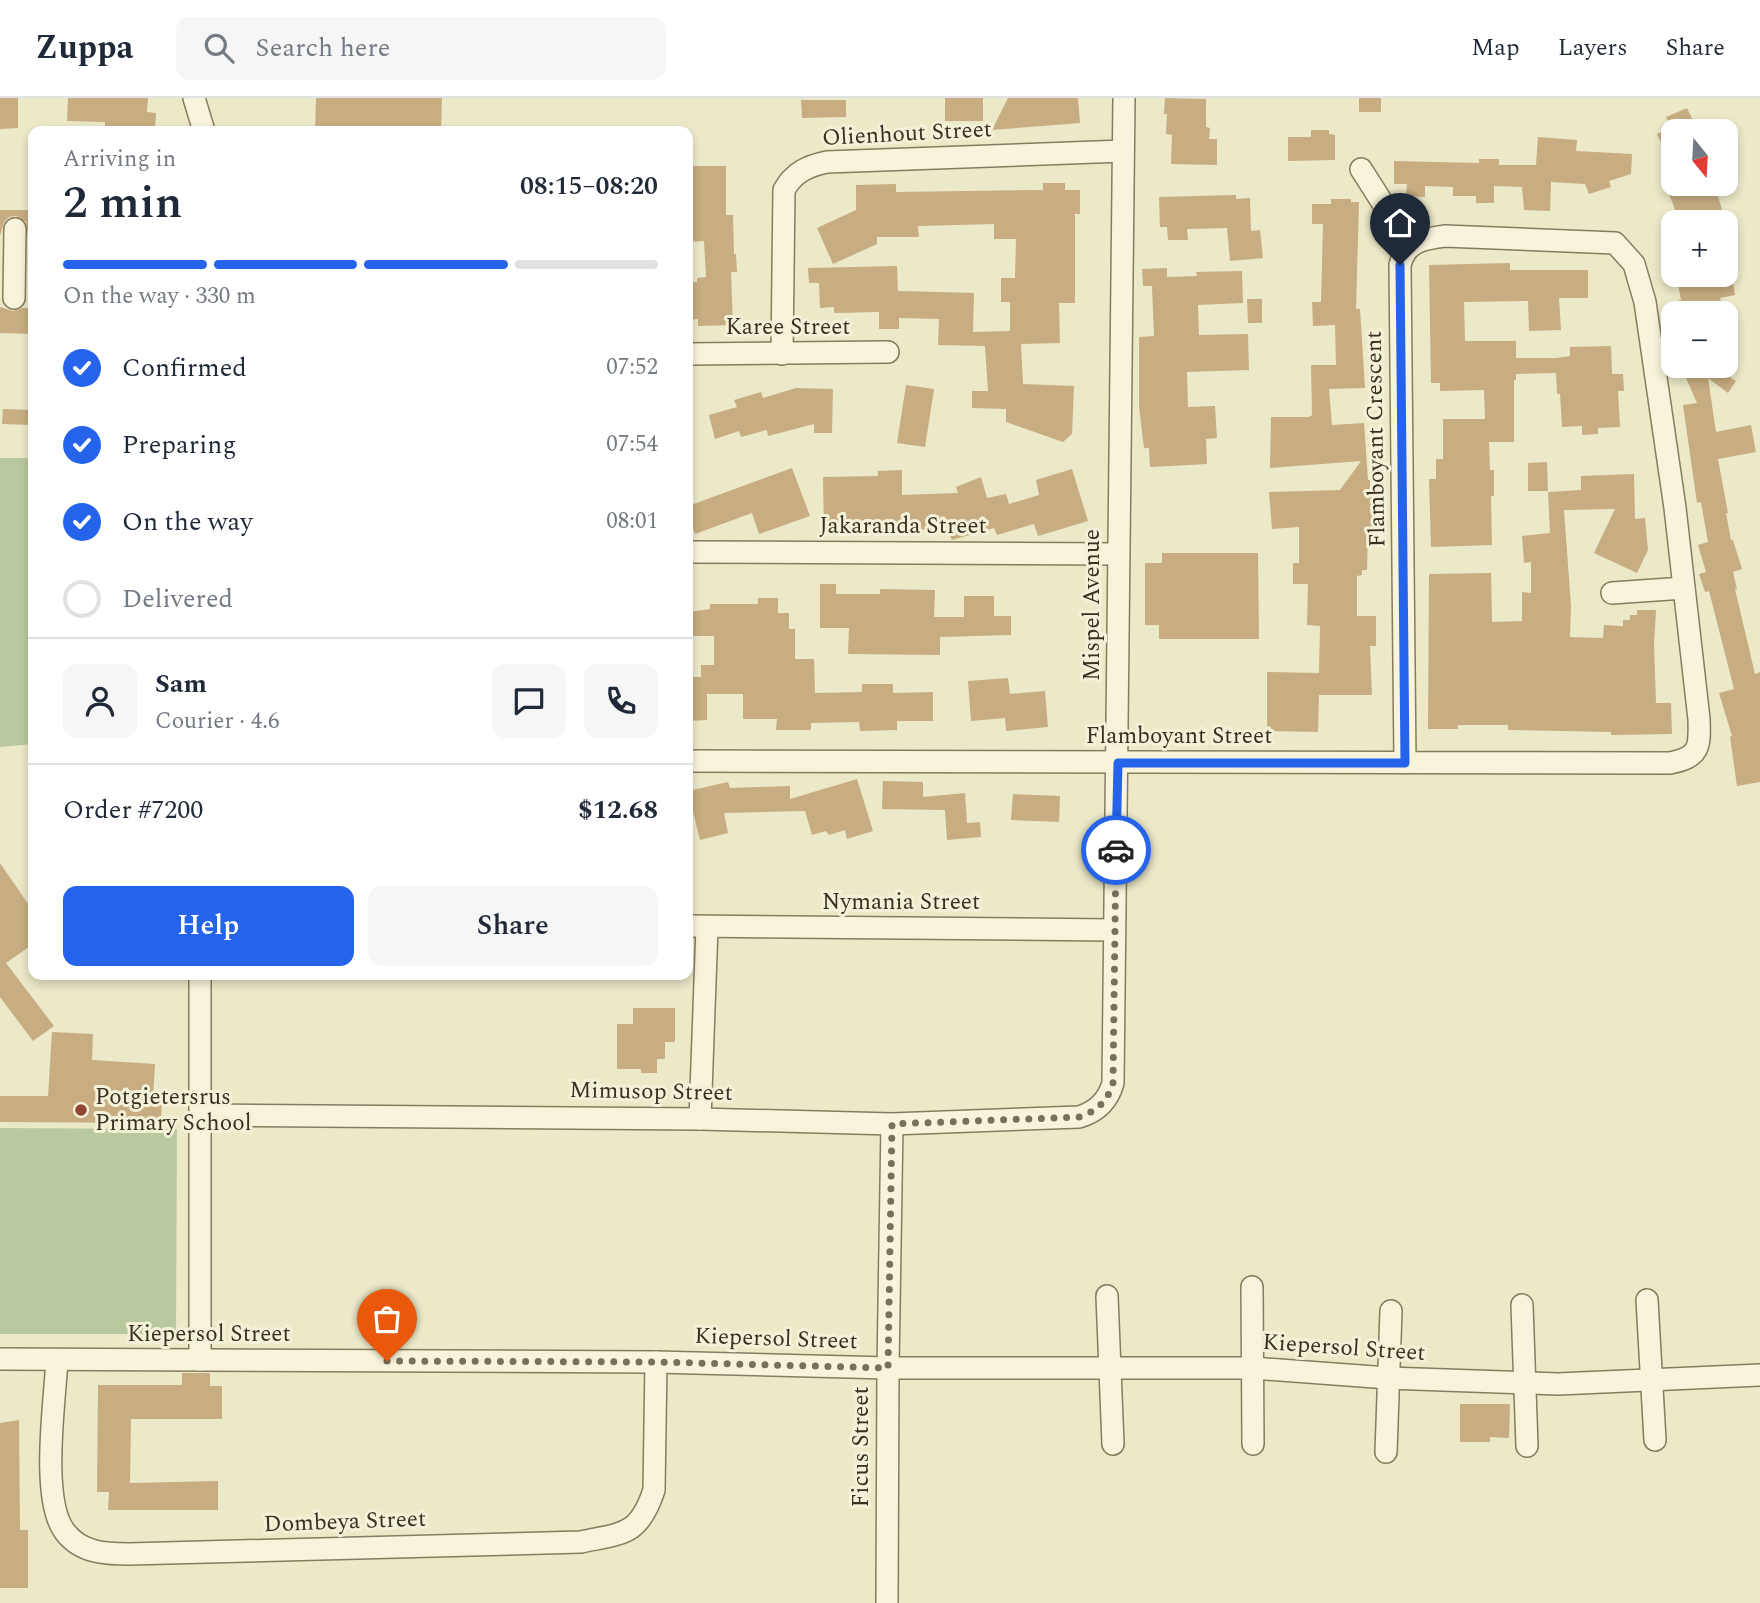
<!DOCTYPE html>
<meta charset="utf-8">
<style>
:root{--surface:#fff;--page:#f6f6f7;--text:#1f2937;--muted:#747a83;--line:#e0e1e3;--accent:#2563eb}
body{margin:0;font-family:Spectral,serif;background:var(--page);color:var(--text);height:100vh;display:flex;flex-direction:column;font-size:26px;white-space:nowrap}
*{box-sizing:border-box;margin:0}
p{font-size:23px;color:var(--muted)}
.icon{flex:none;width:38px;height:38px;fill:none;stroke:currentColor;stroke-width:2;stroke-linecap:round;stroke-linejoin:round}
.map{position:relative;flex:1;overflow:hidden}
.drawer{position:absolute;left:28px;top:28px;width:665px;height:854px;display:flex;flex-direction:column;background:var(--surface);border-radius:14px;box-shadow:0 4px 10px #0003}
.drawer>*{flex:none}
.needle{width:46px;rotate:162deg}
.tools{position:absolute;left:1661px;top:21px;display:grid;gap:14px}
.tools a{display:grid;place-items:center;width:77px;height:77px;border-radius:14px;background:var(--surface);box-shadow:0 4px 10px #0003;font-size:35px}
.pin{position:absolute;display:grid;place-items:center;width:60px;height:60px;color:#fff;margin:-72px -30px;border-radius:50% 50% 50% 0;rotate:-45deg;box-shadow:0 0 7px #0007}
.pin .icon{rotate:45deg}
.courier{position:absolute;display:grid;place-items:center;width:70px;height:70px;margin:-35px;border:5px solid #2563eb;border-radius:50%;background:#fff;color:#222;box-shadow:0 2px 9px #0007}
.headline em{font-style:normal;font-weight:600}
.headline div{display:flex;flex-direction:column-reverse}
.headline{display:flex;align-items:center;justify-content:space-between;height:119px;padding:0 35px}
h1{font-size:46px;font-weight:600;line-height:52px}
.bar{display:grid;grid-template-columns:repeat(4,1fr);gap:10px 7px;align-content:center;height:84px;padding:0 35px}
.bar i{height:9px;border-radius:5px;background:var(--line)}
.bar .active{background:var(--accent)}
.bar p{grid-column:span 4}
.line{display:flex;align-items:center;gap:18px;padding:0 35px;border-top:2px solid var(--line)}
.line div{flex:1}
.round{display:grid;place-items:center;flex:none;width:74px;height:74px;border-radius:14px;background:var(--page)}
ol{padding:0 35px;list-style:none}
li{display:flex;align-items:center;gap:21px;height:77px}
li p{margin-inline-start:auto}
li .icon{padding:7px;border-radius:50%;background:var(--accent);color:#fff;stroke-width:4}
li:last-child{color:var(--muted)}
li i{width:38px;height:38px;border:4px solid var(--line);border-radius:50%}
.cta{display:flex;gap:14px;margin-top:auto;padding:14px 35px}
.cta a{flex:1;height:80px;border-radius:14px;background:var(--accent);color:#fff;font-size:28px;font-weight:600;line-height:80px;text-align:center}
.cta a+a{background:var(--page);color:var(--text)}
header{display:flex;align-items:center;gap:42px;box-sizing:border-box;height:98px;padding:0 35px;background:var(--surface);border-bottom:2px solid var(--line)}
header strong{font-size:33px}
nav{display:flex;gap:38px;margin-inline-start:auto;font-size:24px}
.search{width:490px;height:63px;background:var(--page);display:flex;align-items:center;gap:18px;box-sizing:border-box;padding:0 24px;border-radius:14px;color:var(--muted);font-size:26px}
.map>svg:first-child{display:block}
</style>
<header>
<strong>Zuppa</strong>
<div class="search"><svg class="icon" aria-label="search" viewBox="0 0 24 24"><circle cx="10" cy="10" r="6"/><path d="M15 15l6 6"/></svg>Search here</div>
<nav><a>Map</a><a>Layers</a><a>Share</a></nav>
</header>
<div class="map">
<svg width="1760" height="1505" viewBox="0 0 1760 1505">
<rect width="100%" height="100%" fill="#ebe9c8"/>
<g fill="#bac99d">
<polygon points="0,360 33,360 33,646 0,649"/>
<polygon points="0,1030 177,1031 176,1236 0,1236"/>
</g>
<g fill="#c7ad81">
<polygon points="0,0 18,0 18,30 0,31"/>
<polygon points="68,0 148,0 147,14 156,15 155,33 105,33 105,24 67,23"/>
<polygon points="316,0 442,0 441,33 315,33"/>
<rect x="945" y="0" width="38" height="23"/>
<polygon points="1008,0 1078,0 1080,25 992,32"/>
<polygon points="1165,0 1206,1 1206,29 1210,30 1209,41 1217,41 1217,67 1171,66 1172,37 1166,36 1167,16 1164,16"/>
<rect x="1359" y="0" width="22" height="14"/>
<polygon points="801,2 846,2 846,19 802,20"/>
<polygon points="1687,10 1698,33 1673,33 1673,69 1657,36 1671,29 1666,19"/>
<polygon points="1311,32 1329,32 1329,36 1335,37 1335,62 1288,63 1288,39 1311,39"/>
<polygon points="1538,39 1577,42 1576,53 1632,56 1631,76 1609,83 1611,89 1589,96 1585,86 1551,84 1550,113 1524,112 1522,89 1494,88 1494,105 1476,105 1476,98 1453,98 1453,89 1425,88 1425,99 1406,98 1407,86 1394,86 1394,63 1479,65 1479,61 1499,61 1499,67 1536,67"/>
<polygon points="688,68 726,68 726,117 733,117 734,156 736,156 737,174 731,174 733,227 698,228 698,221 688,222 688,185 697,184 697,180 706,179 704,143 688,144"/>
<polygon points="1043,85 1065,85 1065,92 1080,92 1080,116 1075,116 1075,205 1059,205 1060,245 1021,246 1023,286 1074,288 1072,336 1063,344 1006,324 1006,311 972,310 972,293 988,293 985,248 938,247 939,221 899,220 899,231 879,231 879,214 834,215 834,209 820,210 819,185 809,185 808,170 897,168 898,193 974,195 973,234 1010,233 1010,204 1001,204 1001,180 1015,180 1016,141 994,141 994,126 918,128 919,139 877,139 877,146 833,166 817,130 856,112 856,87 896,86 896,94 1043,92"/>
<polygon points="1665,86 1714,86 1726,124 1680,124"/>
<polygon points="1236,97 1236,101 1250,100 1251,133 1260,132 1263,160 1230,163 1227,130 1187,131 1188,142 1168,142 1167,129 1160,129 1159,99"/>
<polygon points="1331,101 1351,101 1351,104 1359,104 1356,211 1360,211 1365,290 1329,291 1332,327 1364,325 1368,382 1370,382 1370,391 1378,391 1378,433 1368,433 1367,472 1362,472 1362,477 1357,478 1357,518 1376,518 1376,548 1370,548 1372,597 1319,597 1318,634 1267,633 1267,574 1319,575 1320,528 1307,527 1308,486 1293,486 1293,465 1299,465 1299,429 1272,431 1269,394 1340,392 1361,363 1270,370 1271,319 1309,319 1312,317 1311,267 1336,267 1335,227 1313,228 1312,204 1321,204 1323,126 1312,126 1312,106 1331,106"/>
<polygon points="0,112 33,112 33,138 28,138 26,124 16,118 9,119 4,124 0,138"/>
<polygon points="1510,165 1510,172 1588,172 1588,200 1559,200 1561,232 1529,233 1528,203 1464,204 1465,243 1516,243 1516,260 1556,260 1570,258 1570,249 1611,248 1612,276 1623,276 1624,293 1618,293 1620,329 1598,330 1598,336 1582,337 1582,328 1562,329 1560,296 1557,296 1556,275 1516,276 1516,282 1514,282 1514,344 1489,344 1490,372 1494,372 1494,398 1491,398 1492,447 1431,449 1429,381 1436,381 1436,361 1443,361 1443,321 1485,321 1484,292 1440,293 1440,285 1431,285 1429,167"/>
<polygon points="1167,170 1167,179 1197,178 1196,174 1242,173 1243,205 1198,207 1199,237 1248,236 1249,272 1187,274 1188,309 1215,308 1217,340 1206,341 1207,366 1150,369 1149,350 1144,350 1139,308 1139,239 1154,238 1152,188 1143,188 1142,171"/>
<polygon points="1696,177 1732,177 1735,197 1720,200 1724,215 1680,215 1677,203 1681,202 1677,180"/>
<polygon points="1247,201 1262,201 1262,225 1248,225"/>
<polygon points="0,209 13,213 22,210 33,210 33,236 0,235"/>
<polygon points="1668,268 1726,268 1725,276 1736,283 1728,295 1708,280 1716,334 1751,327 1756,354 1718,361 1728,415 1726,415 1731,442 1733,442 1742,471 1733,474 1737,491 1735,491 1755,576 1760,574 1760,684 1737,688 1730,639 1732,638 1719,595 1734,591 1709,493 1705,494 1699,476 1706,474 1698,447 1708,444 1701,404 1697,405 1683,307 1697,305 1686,280"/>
<polygon points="906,287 934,291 925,349 897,345"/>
<polygon points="796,290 833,291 832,335 814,335 814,326 768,338 767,332 741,339 739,333 715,341 709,317 737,309 734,302 761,294 763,300"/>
<polygon points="3,311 33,312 33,327 2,326"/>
<polygon points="1547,364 1548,393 1528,393 1528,365"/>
<polygon points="792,370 810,418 759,436 752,415 695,436 688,417 688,408"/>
<polygon points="1072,371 1088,423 1038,438 1034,426 997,437 994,430 952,442 947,431 913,432 913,427 867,429 867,432 824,433 823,379 878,378 878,373 902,372 902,397 958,395 956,389 981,379 987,400 1006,396 1009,406 1039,397 1036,382"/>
<polygon points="1634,376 1635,421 1645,420 1648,452 1637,475 1594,455 1615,411 1564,412 1571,508 1570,539 1603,540 1604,527 1623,528 1623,522 1630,522 1630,517 1637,517 1637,512 1656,512 1654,548 1656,605 1671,605 1672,636 1611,637 1611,634 1508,632 1508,627 1458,627 1458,631 1428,631 1429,476 1491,475 1492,524 1522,523 1522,494 1531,495 1531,464 1524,465 1522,438 1550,435 1548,394 1581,392 1581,378"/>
<polygon points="1162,455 1258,455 1259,541 1159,541 1159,527 1145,527 1145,465 1162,465"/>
<polygon points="820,486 836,486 836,496 880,496 880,491 935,492 934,519 964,519 964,498 994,498 994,518 1011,518 1011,537 940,539 940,557 848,556 849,530 820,530"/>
<polygon points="758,500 778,500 778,515 789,515 789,531 795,531 795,561 814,561 815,595 862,594 862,586 893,586 893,595 933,594 933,623 897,623 897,632 860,633 859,624 811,625 811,632 776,632 777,621 743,621 743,596 707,596 707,622 688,623 688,579 701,579 701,567 714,567 714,538 688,538 688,514 710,511 710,506 758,506"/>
<polygon points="1008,580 1010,596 1045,593 1048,629 1006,633 1005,620 971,623 968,583"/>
<polygon points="857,681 873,733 847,741 845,732 829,737 826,733 812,737 805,713 724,715 728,735 700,742 688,693 728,684 730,690 790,688 790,701"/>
<polygon points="883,683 923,684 923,699 965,695 967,725 980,724 981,739 947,742 945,712 882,711"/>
<polygon points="1013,696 1060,698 1059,724 1011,722"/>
<polygon points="0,765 33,813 33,846 6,865 54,928 33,943 0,899"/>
<polygon points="633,910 675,910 675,944 665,944 665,961 657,961 657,975 641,975 641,971 617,971 617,926 633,926"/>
<polygon points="52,934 93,936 92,962 155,966 153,999 162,999 161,1025 0,1024 0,998 48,998"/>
<polygon points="182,1275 210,1275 210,1288 222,1288 222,1321 131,1321 130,1385 218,1383 218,1412 108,1412 109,1394 97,1394 98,1287 182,1287"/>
<polygon points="1460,1306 1510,1306 1509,1340 1490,1339 1490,1344 1460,1344"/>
<polygon points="19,1322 20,1432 28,1432 28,1490 0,1490 0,1325"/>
</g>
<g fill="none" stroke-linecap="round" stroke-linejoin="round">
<defs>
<g id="street">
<polyline points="194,0 204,33"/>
<polyline points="1361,71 1410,148"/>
<polyline points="14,200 15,131"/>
<polyline points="688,256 888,254"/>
<path d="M782 256 784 92C794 74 808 68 827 64L1123 53"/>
<polyline points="688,454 1117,456"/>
<polyline points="1612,495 1684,490"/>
<path d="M688 663 1670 665C1700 659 1700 649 1699 621L1675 410 1645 204 1634 166 1615 145 1445 138C1423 141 1406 143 1400 167L1405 665"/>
<polyline points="688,828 1113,832"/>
<path d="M200 1017 700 1021 892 1026 1079 1019C1096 1014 1108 1003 1113 985L1124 0"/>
<polyline points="700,1021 707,829"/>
<polyline points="1252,1189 1253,1346"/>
<polyline points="1107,1198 1113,1346"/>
<polyline points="1647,1202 1655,1342"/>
<polyline points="1522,1207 1527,1348"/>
<polyline points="0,1261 656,1264 888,1270 1252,1270 1388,1280 1558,1286 1760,1277"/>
<path d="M57 1262C55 1302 40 1402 65 1434 81 1455 106 1456 129 1456L581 1444C623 1435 639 1438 654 1392L656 1264"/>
<polyline points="200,1262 200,877"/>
<polyline points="1386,1354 1391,1213"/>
<polyline points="887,1505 888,1270 892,1026"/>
</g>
</defs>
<use href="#street" stroke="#867c5e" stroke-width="24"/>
<use href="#street" stroke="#f7f4db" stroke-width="21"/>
</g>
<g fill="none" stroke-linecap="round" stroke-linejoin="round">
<path stroke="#77715b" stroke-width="7" stroke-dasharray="0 12.6" d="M387 1263 656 1264 888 1270 892 1026 1079 1019C1096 1014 1108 1003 1113 985L1116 752"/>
<polyline stroke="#2563eb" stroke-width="9" points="1116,752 1118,665 1405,665 1400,167"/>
</g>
<circle fill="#914733" stroke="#f3f1d7" stroke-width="2.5" cx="81" cy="1012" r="7"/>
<g text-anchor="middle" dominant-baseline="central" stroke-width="6" stroke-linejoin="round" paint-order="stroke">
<g font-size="23" fill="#383121" stroke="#f3f1d7">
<text transform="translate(907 36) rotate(-3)">Olienhout Street</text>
<text x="788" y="229">Karee Street</text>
<text transform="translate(1376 341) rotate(-91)">Flamboyant Crescent</text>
<text x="903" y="428">Jakaranda Street</text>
<text transform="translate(1092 507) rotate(-90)">Mispel Avenue</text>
<text x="1179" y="638">Flamboyant Street</text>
<text x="901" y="804">Nymania Street</text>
<text transform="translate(651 994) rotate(1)">Mimusop Street</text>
<text x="209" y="1236">Kiepersol Street</text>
<text transform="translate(776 1241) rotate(2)">Kiepersol Street</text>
<text transform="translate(1344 1250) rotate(4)">Kiepersol Street</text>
<text transform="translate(861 1349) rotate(-90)">Ficus Street</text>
<text transform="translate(345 1424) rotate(-2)">Dombeya Street</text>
</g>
<g font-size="23" fill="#383121" stroke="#f3f1d7" text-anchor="start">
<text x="95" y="999">Potgietersrus<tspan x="95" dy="26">Primary School</tspan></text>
</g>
</g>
</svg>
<div class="tools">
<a><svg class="needle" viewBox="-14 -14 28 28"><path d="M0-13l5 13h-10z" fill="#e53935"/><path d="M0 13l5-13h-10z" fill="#747a83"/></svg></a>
<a>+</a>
<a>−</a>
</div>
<div class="pin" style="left:387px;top:1263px;background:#ea580c"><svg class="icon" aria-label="bag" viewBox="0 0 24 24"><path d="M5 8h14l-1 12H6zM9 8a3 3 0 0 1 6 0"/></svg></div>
<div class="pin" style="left:1400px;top:167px;background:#1f2937"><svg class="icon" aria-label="home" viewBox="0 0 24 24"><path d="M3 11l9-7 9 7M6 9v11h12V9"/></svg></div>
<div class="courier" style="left:1116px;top:752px"><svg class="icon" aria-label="car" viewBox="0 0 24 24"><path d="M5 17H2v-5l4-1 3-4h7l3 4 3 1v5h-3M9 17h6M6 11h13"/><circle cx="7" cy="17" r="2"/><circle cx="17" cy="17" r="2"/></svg></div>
<section class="drawer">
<div class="headline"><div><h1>2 min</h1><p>Arriving in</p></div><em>08:15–08:20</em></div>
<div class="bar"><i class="active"></i><i class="active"></i><i class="active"></i><i></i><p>On the way · 330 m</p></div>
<ol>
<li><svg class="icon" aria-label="check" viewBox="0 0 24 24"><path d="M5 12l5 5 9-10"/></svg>Confirmed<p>07:52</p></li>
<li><svg class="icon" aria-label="check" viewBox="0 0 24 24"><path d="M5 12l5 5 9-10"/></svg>Preparing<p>07:54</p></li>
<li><svg class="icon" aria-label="check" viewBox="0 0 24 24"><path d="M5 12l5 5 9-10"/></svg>On the way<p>08:01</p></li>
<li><i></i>Delivered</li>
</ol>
<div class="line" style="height:126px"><a class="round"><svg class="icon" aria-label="person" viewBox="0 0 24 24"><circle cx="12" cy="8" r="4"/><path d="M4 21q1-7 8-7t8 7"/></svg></a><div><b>Sam</b><p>Courier · 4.6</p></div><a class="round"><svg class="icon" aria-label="chat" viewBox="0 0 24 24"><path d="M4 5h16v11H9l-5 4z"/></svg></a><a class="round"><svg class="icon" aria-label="phone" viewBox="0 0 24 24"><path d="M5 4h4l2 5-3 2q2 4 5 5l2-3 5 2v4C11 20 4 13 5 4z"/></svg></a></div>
<div class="line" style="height:91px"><div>Order #7200</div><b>$12.68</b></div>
<div class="cta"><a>Help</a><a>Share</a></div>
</section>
</div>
